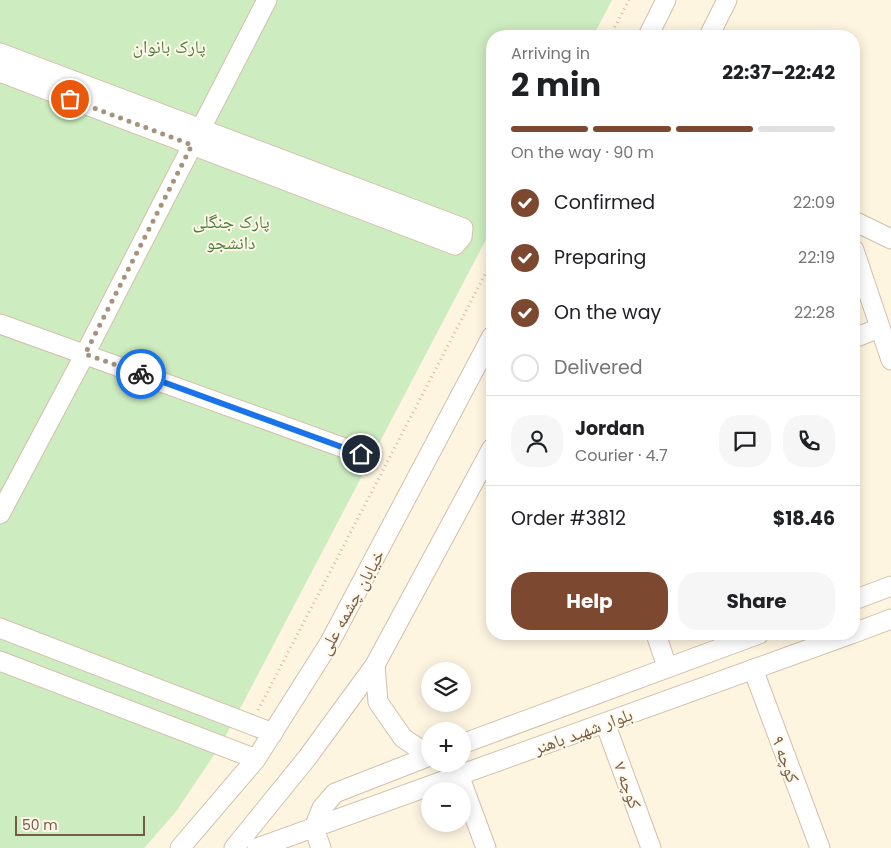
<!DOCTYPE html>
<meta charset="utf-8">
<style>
:root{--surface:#fff;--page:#f6f6f6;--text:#202124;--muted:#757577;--line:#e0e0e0;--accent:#7d4830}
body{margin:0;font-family:Poppins,"Noto Naskh Arabic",sans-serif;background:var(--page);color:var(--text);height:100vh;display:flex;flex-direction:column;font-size:19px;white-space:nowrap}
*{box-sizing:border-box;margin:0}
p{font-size:16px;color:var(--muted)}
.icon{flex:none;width:28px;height:28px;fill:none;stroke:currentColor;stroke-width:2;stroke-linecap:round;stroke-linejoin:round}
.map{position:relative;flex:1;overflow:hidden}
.side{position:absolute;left:486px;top:30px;width:374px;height:610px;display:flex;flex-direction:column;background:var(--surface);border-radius:20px;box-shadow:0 2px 12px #0003}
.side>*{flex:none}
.buttons{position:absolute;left:421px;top:662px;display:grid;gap:10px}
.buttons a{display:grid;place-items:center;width:50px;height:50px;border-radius:50%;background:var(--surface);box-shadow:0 2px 12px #0003;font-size:25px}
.scale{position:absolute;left:15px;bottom:12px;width:130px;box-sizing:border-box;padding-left:5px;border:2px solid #765c47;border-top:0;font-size:14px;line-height:18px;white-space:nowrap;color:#765c47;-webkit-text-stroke:4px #fff8e9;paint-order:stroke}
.pin{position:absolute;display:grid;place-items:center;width:42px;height:42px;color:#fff;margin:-21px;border:2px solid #fff;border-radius:50%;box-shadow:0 1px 5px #0007}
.courier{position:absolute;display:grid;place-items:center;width:50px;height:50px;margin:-25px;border:4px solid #1a73e8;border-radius:50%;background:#fff;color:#222;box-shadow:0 1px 6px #0007}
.headline em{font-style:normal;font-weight:700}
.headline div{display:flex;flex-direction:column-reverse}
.headline{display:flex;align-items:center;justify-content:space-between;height:85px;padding:0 25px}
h1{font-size:32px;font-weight:700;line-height:38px}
.bar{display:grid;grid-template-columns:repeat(4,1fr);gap:8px 5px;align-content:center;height:60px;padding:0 25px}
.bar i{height:6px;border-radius:4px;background:var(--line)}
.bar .on{background:var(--accent)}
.bar p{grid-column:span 4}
.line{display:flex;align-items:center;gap:12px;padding:0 25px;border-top:1px solid var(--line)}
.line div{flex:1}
.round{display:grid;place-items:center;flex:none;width:52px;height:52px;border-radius:20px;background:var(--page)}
ol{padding:0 25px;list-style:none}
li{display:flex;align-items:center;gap:15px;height:55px}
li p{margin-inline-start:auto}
li .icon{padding:5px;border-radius:50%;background:var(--accent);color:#fff;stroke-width:4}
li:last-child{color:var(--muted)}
li i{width:28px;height:28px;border:2px solid var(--line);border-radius:50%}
.action{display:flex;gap:10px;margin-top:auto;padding:10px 25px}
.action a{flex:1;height:58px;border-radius:20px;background:var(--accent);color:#fff;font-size:20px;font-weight:700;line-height:58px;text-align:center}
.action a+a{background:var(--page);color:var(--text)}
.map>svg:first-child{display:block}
</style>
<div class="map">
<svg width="891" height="848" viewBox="0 0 891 848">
<rect width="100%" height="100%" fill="#fef5e1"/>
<polygon fill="#cdecbf" points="0,0 612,0 593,36 492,36 492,228 222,743 175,813 144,848 0,848"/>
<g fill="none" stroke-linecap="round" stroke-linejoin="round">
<defs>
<g id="minor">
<polyline points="648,36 666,0"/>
<polyline points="709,36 727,0"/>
<polyline points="0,53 463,228 462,237 455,245 0,72"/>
<polyline points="854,221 891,239"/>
<polyline points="854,250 891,360"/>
<polyline points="0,324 361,454"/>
<polyline points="854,338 880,328"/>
<polyline points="0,514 85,354 267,0"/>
<polyline points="854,600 891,586"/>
<polyline points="0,628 273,733"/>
<polyline points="854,633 891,619"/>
<polyline points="656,634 667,667"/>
<polyline points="0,661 256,759"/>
<polyline points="375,665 378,702 403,738 430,756"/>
<polyline points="753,669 820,848"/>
<polyline points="605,723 651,848"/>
<polyline points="462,744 759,634"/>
<polyline points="459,775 486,848"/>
<polyline points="180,848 256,759 330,642 492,336"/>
<polyline points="234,848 307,758 375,665 492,448"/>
<polyline points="257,848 851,634"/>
<polyline points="321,848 314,828 322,808 335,793 430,756"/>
</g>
</defs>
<use href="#minor" stroke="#d1c0ab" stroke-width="21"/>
<g stroke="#d9b99b" stroke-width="3" stroke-dasharray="1 4" stroke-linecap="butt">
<polyline points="610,36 629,0"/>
<polyline points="258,710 492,261"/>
</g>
<use href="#minor" stroke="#fff" stroke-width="19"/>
</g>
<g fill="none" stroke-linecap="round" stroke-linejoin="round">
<polyline stroke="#a6927d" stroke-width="5" stroke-dasharray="0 9" points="70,99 192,145 85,354 141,374"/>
<polyline stroke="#1a73e8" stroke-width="6" points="141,374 361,454"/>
</g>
<g text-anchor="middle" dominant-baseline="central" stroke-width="4" stroke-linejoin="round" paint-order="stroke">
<g font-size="18" fill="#4b7d3e" stroke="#fff8e9">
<text x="169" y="46">پارک بانوان</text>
<text x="231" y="221">پارک جنگلی<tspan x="231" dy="21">دانشجو</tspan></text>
</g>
<g font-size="18" fill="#765c47" stroke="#fff8e9">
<text transform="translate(351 602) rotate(-61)">خیابان چشمه علی</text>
<text transform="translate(583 731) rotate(-20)">بلوار شهید باهنر</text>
<text transform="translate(786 759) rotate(70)">کوچه ۹</text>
<text transform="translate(628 785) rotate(70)">کوچه ۷</text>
</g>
</g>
</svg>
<div class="buttons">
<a><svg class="icon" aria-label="layers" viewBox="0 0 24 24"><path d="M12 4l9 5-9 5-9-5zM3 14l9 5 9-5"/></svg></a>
<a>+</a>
<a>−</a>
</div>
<div class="scale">50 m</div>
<div class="pin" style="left:70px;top:99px;background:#ea580c"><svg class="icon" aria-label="bag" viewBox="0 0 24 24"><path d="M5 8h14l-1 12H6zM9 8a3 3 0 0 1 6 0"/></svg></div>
<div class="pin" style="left:361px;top:454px;background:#1f2937"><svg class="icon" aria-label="home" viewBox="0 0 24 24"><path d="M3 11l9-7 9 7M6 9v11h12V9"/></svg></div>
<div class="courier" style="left:141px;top:374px"><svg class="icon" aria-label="bike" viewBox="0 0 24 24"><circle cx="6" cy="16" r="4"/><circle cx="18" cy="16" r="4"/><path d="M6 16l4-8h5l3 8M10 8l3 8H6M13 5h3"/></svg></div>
<section class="side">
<div class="headline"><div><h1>2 min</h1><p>Arriving in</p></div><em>22:37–22:42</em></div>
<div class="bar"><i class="on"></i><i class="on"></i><i class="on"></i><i></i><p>On the way · 90 m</p></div>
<ol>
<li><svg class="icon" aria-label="check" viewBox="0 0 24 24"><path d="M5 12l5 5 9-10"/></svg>Confirmed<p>22:09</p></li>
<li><svg class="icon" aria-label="check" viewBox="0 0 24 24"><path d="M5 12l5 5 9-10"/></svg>Preparing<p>22:19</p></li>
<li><svg class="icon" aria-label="check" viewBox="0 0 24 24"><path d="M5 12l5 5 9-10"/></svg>On the way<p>22:28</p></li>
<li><i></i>Delivered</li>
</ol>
<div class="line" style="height:90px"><a class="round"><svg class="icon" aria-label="person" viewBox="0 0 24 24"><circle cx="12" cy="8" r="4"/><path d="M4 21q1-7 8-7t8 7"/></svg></a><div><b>Jordan</b><p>Courier · 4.7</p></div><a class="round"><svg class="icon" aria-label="chat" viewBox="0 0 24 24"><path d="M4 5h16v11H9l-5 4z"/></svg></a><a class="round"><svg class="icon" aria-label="phone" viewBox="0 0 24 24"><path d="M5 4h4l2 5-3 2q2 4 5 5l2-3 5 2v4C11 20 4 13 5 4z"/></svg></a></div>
<div class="line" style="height:65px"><div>Order #3812</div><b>$18.46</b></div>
<div class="action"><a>Help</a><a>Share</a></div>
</section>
</div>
